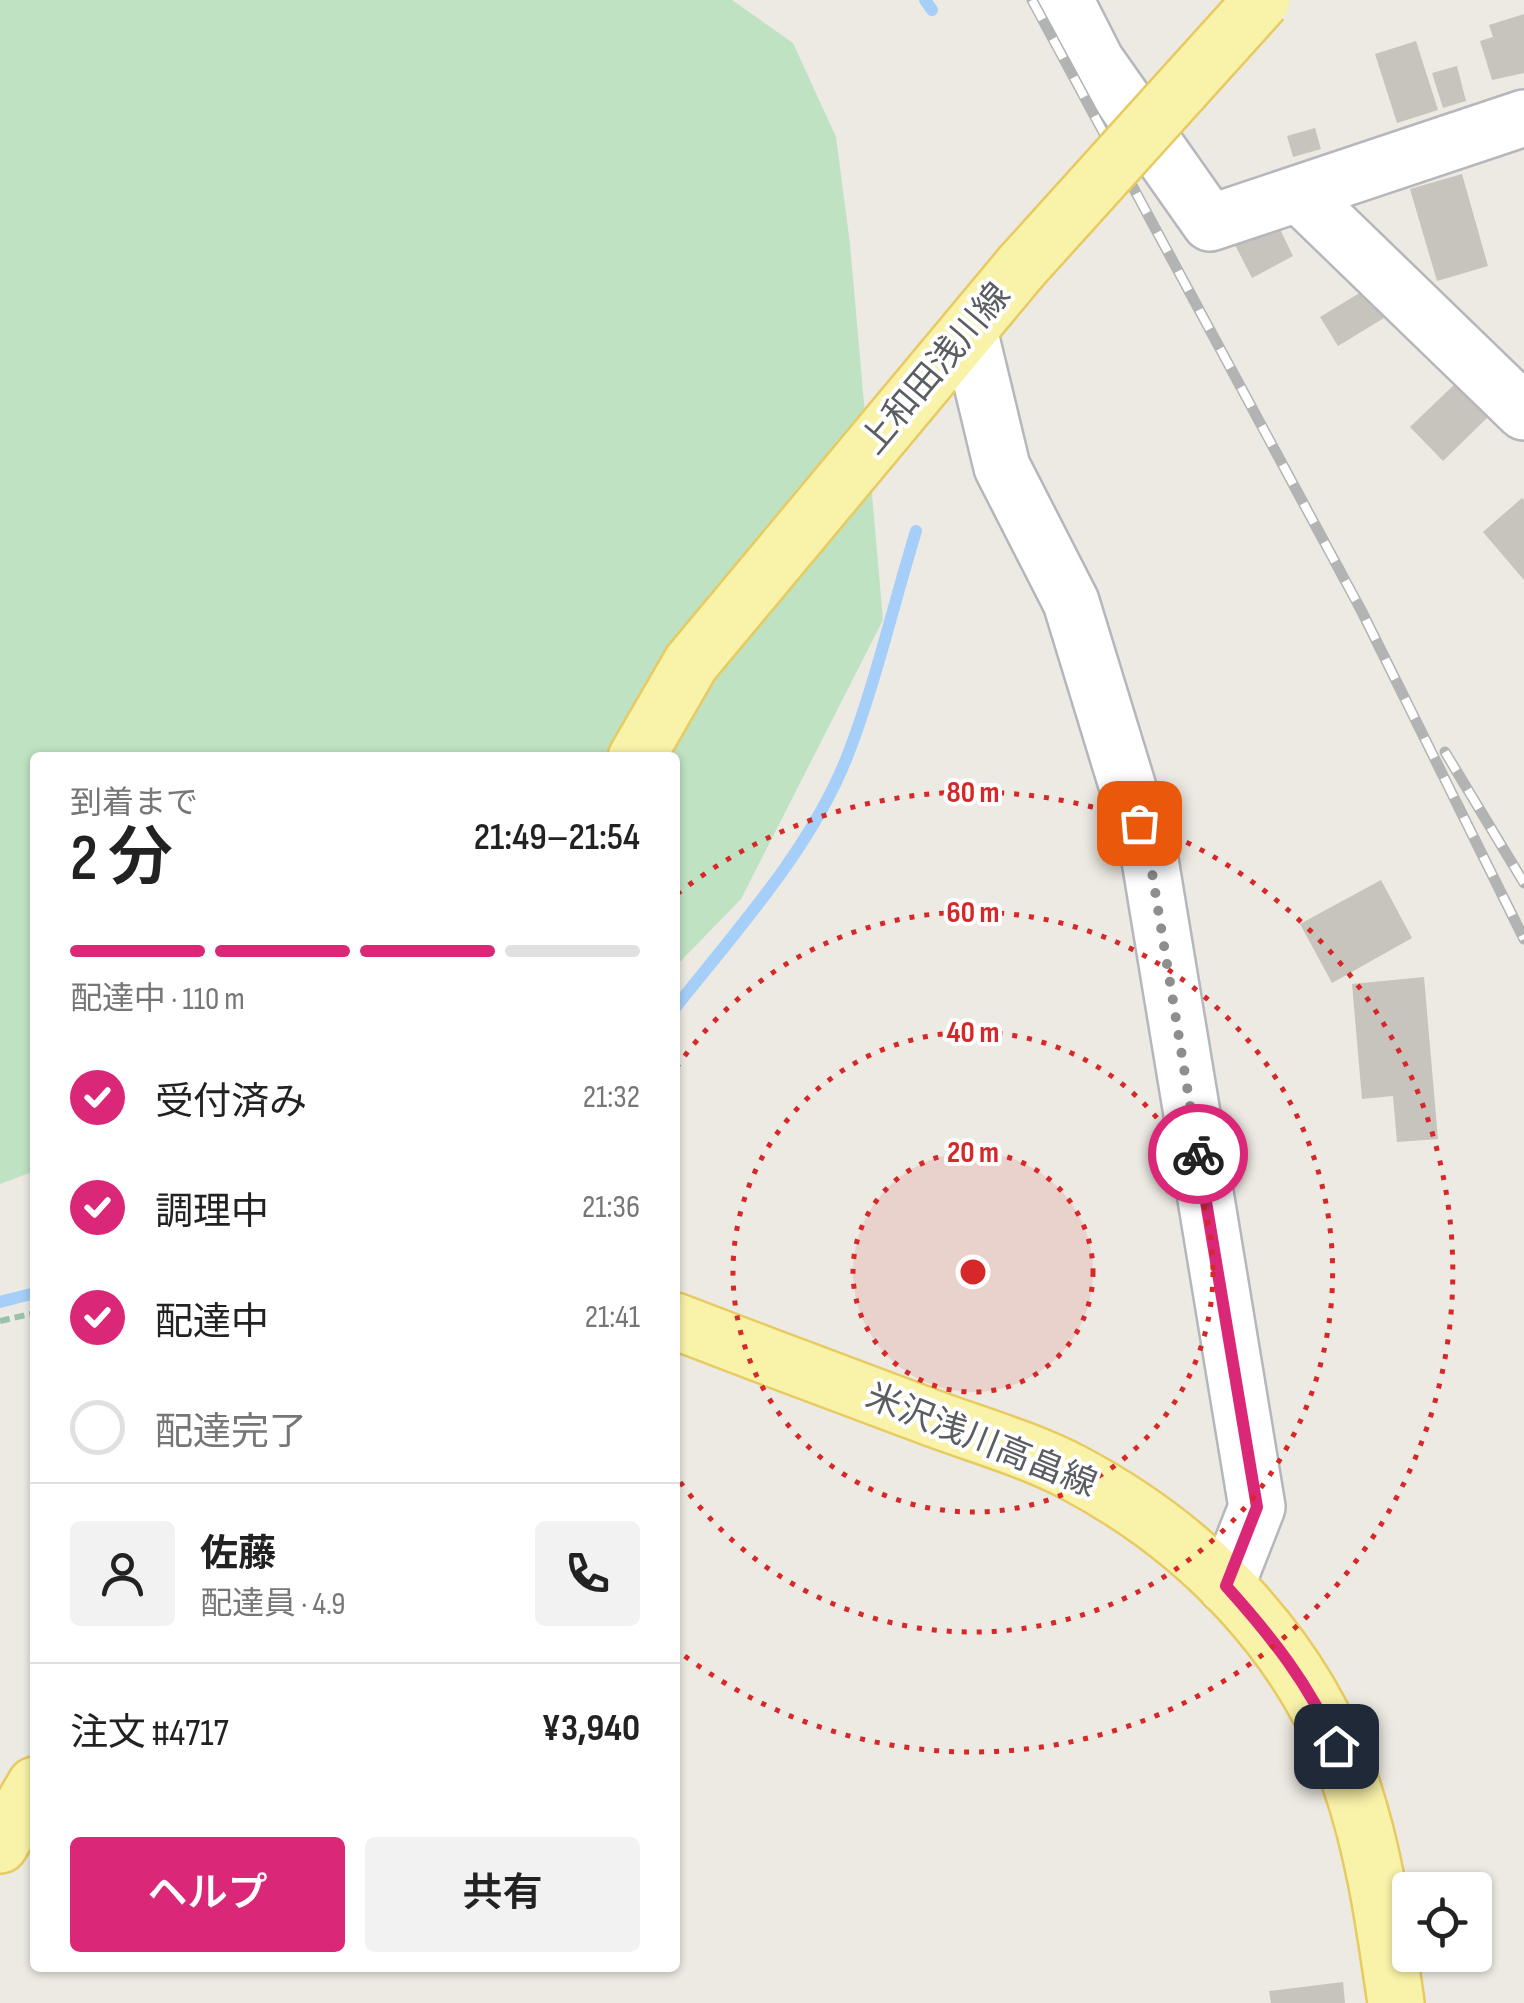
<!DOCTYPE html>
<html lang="ja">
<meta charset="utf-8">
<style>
:root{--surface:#fff;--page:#f2f2f2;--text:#222;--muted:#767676;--line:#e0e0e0;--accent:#db2777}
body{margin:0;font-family:"Sofia Sans Condensed","Noto Sans JP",sans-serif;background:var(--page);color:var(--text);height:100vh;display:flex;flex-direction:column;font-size:38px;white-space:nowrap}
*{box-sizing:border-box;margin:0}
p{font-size:32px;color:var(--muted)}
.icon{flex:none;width:55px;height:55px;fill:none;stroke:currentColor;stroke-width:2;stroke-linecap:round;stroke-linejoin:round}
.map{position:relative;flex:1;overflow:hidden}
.drawer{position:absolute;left:30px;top:752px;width:650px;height:1220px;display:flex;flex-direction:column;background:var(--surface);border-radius:10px;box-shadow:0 2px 8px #0004}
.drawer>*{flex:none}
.controls{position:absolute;left:1392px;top:1872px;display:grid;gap:20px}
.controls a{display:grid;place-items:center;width:100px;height:100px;border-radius:10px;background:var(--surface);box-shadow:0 2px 8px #0004;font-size:50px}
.pin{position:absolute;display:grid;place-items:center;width:85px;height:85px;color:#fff;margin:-42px;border-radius:20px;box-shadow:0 5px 15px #0006}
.courier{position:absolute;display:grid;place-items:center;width:100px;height:100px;margin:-50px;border:8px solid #db2777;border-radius:50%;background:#fff;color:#222;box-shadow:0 2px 12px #0007}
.head em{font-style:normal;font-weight:600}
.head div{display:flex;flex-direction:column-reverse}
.head{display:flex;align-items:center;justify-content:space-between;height:170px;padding:0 40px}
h1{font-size:65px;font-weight:600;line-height:75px}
.bar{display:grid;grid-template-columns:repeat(4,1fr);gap:15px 10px;align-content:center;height:120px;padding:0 40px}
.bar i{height:12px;border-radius:8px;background:var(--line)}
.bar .selected{background:var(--accent)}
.bar p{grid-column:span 4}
.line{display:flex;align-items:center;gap:25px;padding:0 40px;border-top:2px solid var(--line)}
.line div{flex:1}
.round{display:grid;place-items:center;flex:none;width:105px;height:105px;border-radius:10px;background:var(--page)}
ol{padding:0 40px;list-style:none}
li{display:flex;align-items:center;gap:30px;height:110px}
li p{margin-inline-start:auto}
li .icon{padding:10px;border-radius:50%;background:var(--accent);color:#fff;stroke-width:4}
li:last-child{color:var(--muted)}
li i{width:55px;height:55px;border:5px solid var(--line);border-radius:50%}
.primary-button{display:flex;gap:20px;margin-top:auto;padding:20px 40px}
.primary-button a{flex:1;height:115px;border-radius:10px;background:var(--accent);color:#fff;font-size:40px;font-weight:600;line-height:115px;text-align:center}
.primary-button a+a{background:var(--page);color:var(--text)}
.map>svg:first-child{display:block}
</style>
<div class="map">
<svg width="1524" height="2003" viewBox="0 0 1524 2003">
<rect width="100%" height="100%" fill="#eceae2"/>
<polygon fill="#bfe2c2" points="0,0 732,0 793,43 836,137 850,244 883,620 741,899 675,967 675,758 35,758 35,1171 0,1184"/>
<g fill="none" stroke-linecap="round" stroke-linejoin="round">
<g stroke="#a5cff9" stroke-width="12">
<polyline points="925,0 932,10"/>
<path d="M675 1008C736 931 810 850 847 757 875 685 893 606 916 531"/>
<polyline points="0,1302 35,1293"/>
</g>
</g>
<g fill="#c7c4be">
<polygon points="1524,14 1524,73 1492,80 1480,41 1493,37 1489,25"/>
<polygon points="1416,41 1438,110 1397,123 1375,54"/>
<polygon points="1457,66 1466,101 1443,108 1432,73"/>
<polygon points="1315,128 1321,149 1293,157 1287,136"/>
<polygon points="1462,174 1488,266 1437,281 1410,189"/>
<polygon points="1277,223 1293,256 1252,278 1235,245"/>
<polygon points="1366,289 1384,318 1338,346 1320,317"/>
<polygon points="1457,382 1490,415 1443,461 1410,427"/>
<polygon points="1522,498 1524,500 1524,580 1483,532"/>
<polygon points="1381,880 1412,938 1332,983 1300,924"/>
<polygon points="1424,977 1438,1139 1397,1142 1393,1096 1362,1099 1352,984"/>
<polygon points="1343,1982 1345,2003 1271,2003 1269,1991"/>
</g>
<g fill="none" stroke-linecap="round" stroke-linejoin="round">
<defs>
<g id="minor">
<polyline points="1065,0 1096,61 1210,223 1524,118"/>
<polyline points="1300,195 1524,412"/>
<polyline points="969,330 1002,467 1071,602 1150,860 1257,1507 1226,1586"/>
</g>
<g id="major">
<polyline points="636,758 691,663 1021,267"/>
<path d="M675 1321C755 1352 836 1382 916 1412 967 1432 1024 1447 1072 1472 1198 1538 1303 1646 1350 1781 1375 1853 1385 1928 1396 2003"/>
<polyline points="0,1845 35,1785"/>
</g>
</defs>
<use href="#minor" stroke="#b4b7bb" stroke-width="60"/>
<use href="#major" stroke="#e7ca60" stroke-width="60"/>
<polyline stroke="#99c2a8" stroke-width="6" stroke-dasharray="10 5" stroke-linecap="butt" points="0,1321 35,1313"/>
<use href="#minor" stroke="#fff" stroke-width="55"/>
<use href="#major" stroke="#f9f2a9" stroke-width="55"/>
<defs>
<g id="rail">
<polyline points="1032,0 1361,610 1524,939"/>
<polyline points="1445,752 1524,883"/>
</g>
</defs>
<use href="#rail" stroke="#b2b3b3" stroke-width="11"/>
<use href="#rail" stroke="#fff" stroke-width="8" stroke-dasharray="22" stroke-linecap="butt"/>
<defs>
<polyline id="major-bridge" points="1021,267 1262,0"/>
</defs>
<use href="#major-bridge" stroke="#e7ca60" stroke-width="60" stroke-linecap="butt"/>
<use href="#major-bridge" stroke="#f9f2a9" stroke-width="55"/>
</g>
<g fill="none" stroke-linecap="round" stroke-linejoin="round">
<polyline stroke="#8d8e8e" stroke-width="10" stroke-dasharray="0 18" points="1139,823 1150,860 1198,1154"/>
<path stroke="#db2777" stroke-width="12" d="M1198 1154 1257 1507 1226 1586C1271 1636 1310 1685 1336 1746"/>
</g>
<circle cx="973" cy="1272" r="120" fill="#d62828" fill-opacity=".12"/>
<g fill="none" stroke="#d62828" stroke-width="5" stroke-dasharray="5 10">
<circle cx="973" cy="1272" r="120"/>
<circle cx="973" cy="1272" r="240"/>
<path d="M676 1068A360 360 0 1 1 676 1476"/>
<path d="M677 894A480 480 0 1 1 677 1650"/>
</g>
<g text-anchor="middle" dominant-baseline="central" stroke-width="8" stroke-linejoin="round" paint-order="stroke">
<g font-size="35" fill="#5a5d61" stroke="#fff">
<text transform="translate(936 369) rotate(-50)">上和田浅川線</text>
<text transform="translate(981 1441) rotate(22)">米沢浅川高畠線</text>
</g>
</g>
<circle cx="973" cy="1272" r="15" fill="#d62828" stroke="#fff" stroke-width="5"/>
<g font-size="30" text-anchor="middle" font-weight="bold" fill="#d62828" stroke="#fff" stroke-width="8" stroke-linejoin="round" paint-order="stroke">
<text x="973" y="802">80 m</text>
<text x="973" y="922">60 m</text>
<text x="973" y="1042">40 m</text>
<text x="973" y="1162">20 m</text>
</g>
</svg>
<div class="controls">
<a><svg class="icon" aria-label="locate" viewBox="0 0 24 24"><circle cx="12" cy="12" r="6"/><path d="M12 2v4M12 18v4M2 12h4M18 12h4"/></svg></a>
</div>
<div class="pin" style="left:1139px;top:823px;background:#ea580c"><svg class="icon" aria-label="bag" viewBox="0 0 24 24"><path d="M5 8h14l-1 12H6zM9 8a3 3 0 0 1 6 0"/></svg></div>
<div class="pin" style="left:1336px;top:1746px;background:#1f2937"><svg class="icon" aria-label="home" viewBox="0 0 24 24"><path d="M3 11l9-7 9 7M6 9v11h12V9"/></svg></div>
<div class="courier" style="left:1198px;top:1154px"><svg class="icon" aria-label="bike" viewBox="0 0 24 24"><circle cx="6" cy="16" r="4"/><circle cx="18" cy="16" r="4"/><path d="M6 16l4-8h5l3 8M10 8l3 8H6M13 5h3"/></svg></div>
<section class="drawer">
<div class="head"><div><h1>2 分</h1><p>到着まで</p></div><em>21:49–21:54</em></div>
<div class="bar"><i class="selected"></i><i class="selected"></i><i class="selected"></i><i></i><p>配達中 · 110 m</p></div>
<ol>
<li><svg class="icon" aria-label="check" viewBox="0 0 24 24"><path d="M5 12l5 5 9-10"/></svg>受付済み<p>21:32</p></li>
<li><svg class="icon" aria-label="check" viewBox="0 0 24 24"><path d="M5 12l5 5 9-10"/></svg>調理中<p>21:36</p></li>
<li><svg class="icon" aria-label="check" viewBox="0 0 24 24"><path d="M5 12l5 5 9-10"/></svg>配達中<p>21:41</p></li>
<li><i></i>配達完了</li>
</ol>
<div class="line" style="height:180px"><a class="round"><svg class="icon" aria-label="person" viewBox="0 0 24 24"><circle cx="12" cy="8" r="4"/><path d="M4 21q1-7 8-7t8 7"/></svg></a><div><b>佐藤</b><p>配達員 · 4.9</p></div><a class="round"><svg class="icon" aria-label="phone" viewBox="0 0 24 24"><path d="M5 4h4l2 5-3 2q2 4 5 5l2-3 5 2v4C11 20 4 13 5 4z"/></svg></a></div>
<div class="line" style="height:130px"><div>注文 #4717</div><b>¥3,940</b></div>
<div class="primary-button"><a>ヘルプ</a><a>共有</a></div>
</section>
</div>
